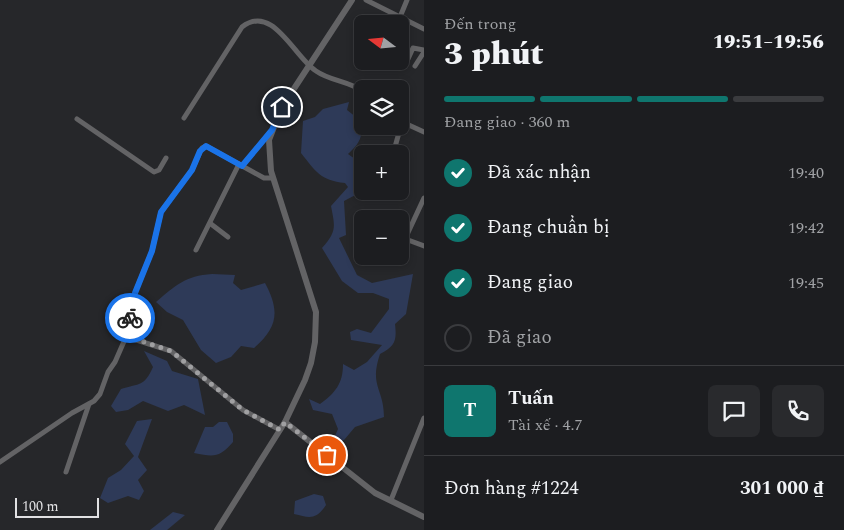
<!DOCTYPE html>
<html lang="vi">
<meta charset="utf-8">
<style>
:root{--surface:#1c1d20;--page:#292a2d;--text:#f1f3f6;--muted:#a0a2a5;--line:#3a3b3e;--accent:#0f766e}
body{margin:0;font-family:Spectral,serif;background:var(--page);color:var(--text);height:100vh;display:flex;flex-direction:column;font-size:19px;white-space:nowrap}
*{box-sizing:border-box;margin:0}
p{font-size:16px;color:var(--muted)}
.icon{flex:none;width:28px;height:28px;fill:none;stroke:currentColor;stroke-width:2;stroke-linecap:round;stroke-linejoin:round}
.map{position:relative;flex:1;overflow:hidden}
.side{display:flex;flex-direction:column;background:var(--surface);width:420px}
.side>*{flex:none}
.needle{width:32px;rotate:286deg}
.controls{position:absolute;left:354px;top:15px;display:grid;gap:10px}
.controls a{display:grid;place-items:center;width:55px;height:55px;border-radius:8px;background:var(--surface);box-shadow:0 2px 8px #0003,0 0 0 1px var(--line);font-size:25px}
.scale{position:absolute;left:15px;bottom:12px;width:84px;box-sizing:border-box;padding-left:5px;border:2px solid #e1e1e3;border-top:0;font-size:14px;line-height:18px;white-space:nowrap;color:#e1e1e3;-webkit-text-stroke:4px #26272a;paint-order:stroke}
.pin{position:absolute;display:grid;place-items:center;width:42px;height:42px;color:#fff;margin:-21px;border:2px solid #fff;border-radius:50%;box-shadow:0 1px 5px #0007}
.courier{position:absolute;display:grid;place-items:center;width:50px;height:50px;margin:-25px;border:4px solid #1a73e8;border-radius:50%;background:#fff;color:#222;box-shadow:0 1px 6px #0007}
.headline em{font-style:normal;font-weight:800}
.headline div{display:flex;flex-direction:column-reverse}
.headline{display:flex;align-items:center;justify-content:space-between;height:85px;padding:0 20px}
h1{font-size:32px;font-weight:800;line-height:38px}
.bar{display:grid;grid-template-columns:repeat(4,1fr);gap:8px 5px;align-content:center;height:60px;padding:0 20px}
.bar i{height:6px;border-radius:4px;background:var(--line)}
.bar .current{background:var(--accent)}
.bar p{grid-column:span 4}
.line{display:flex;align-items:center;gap:12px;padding:0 20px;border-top:1px solid var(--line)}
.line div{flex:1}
.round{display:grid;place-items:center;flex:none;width:52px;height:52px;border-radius:8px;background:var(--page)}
ol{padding:0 20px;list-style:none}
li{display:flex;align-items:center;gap:15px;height:55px}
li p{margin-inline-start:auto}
li .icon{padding:5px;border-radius:50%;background:var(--accent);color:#fff;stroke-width:4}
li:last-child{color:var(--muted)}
li i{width:28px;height:28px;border:2px solid var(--line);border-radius:50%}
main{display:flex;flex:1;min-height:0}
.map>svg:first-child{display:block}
</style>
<main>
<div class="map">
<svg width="424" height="530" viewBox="0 0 424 530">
<rect width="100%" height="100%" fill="#26272a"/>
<g fill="#2e3a58">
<path d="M349 102 347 110 361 121C363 137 360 143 348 154L355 159 358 179 362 181 363 191 344 201 346 235 339 238 357 275 372 283 413 274 406 314 395 324C397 341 395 346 380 354 369 387 384 388 384 417L355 427 344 440 332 443 338 429 332 414 313 410 309 399 320 404C335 393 343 384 343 364L354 370 367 362 382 345 351 340 350 332 357 329 371 333 389 309V299L373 293H358L342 281 322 248C337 231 335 227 331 206L348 187 345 183C320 180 316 172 301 153L303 121 315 117 323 109Z"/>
<path d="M212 274 235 275 233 283 241 290 265 283C280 311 278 327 254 348L241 346 231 357 216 363 201 350 183 320 167 312 156 302C176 285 185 276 212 274Z"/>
<path d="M144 351 167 361 172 371 198 379 205 415 184 405 168 411 143 401 128 410 116 412 111 406 121 389C140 383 144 387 153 367Z"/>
<polygon points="152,419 138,457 147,470 138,480 144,491 139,500 128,496 108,503 100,498 108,478 121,470 134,456 125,444 137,421"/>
<path d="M219 422H227L233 434V442C219 458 214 457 194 453L205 427H213Z"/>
<path d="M314 494 323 496 326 505C316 520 310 518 294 514L295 501Z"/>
<polygon points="173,512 185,515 167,530 150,530"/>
</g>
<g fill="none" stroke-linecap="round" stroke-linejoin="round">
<g stroke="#636365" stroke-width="5">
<polyline points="366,0 424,29"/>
<polyline points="400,17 407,0"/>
<polyline points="408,59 413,48 424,50"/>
<polyline points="415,66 424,52"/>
<path d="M184 118 242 27C273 3 294 57 316 71 330 81 349 81 362 91"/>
<polyline points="77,119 154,172 159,170 166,158"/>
<polyline points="400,121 424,132"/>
<polyline points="393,154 402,122"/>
<polyline points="242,166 272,130"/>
<polyline points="211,224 228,237"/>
<polyline points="400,237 424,246"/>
<polyline points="405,239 424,198"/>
<polyline points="196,250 239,164"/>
<polyline points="370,258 370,256"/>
<polyline points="127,337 171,351 243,410 280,430"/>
<polyline points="0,462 72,413 94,401 100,394 108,372 115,362 129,330 130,309 135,293 152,251 161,212 192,170 202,148 206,146 264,178 273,178"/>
<polyline points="66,472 89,404"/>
<polyline points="391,500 424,418"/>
</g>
<g stroke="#636365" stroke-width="6">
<polyline points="285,422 375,493 424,517"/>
<polyline points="217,530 285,422 305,380 311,363 315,342 316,312 271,171 269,140 282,107 352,0"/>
</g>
</g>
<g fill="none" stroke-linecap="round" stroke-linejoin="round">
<polyline stroke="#a0a0a2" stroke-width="5" stroke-dasharray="0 9" points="130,318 127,336 171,351 243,410 280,430 285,422 327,455"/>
<polyline stroke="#1a73e8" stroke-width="6" points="130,318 135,293 152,251 161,212 192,170 200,151 206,146 242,166 272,130 282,107"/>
</g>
</svg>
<div class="controls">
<a><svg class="needle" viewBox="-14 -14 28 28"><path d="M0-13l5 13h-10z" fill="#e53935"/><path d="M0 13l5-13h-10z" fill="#a0a2a5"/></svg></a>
<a><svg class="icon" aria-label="layers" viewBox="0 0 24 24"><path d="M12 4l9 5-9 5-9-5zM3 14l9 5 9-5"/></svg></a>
<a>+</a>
<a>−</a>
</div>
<div class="scale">100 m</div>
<div class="pin" style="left:327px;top:455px;background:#ea580c"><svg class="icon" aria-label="bag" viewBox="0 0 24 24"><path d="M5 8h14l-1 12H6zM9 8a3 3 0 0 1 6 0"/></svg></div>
<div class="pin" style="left:282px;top:107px;background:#1f2937"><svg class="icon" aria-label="home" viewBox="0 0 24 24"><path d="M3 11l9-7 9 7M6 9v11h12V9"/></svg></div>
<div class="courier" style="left:130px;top:318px"><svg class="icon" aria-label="bike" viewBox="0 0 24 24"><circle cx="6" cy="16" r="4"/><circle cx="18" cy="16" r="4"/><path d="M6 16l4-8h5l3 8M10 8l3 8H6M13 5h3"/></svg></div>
</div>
<section class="side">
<div class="headline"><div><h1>3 phút</h1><p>Đến trong</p></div><em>19:51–19:56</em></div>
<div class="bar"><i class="current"></i><i class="current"></i><i class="current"></i><i></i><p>Đang giao · 360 m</p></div>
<ol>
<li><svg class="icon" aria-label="check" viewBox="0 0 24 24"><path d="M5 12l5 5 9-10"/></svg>Đã xác nhận<p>19:40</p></li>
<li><svg class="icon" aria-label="check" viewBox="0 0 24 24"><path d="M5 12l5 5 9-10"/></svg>Đang chuẩn bị<p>19:42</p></li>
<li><svg class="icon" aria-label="check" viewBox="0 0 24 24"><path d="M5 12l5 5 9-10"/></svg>Đang giao<p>19:45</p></li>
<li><i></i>Đã giao</li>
</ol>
<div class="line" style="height:90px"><b class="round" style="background:var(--accent);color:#fff">T</b><div><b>Tuấn</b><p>Tài xế · 4.7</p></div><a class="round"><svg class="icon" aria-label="chat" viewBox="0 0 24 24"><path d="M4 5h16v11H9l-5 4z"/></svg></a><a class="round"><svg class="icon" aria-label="phone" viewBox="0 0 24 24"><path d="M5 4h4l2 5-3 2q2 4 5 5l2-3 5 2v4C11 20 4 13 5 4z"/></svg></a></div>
<div class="line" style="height:65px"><div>Đơn hàng #1224</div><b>301 000 ₫</b></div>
</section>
</main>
